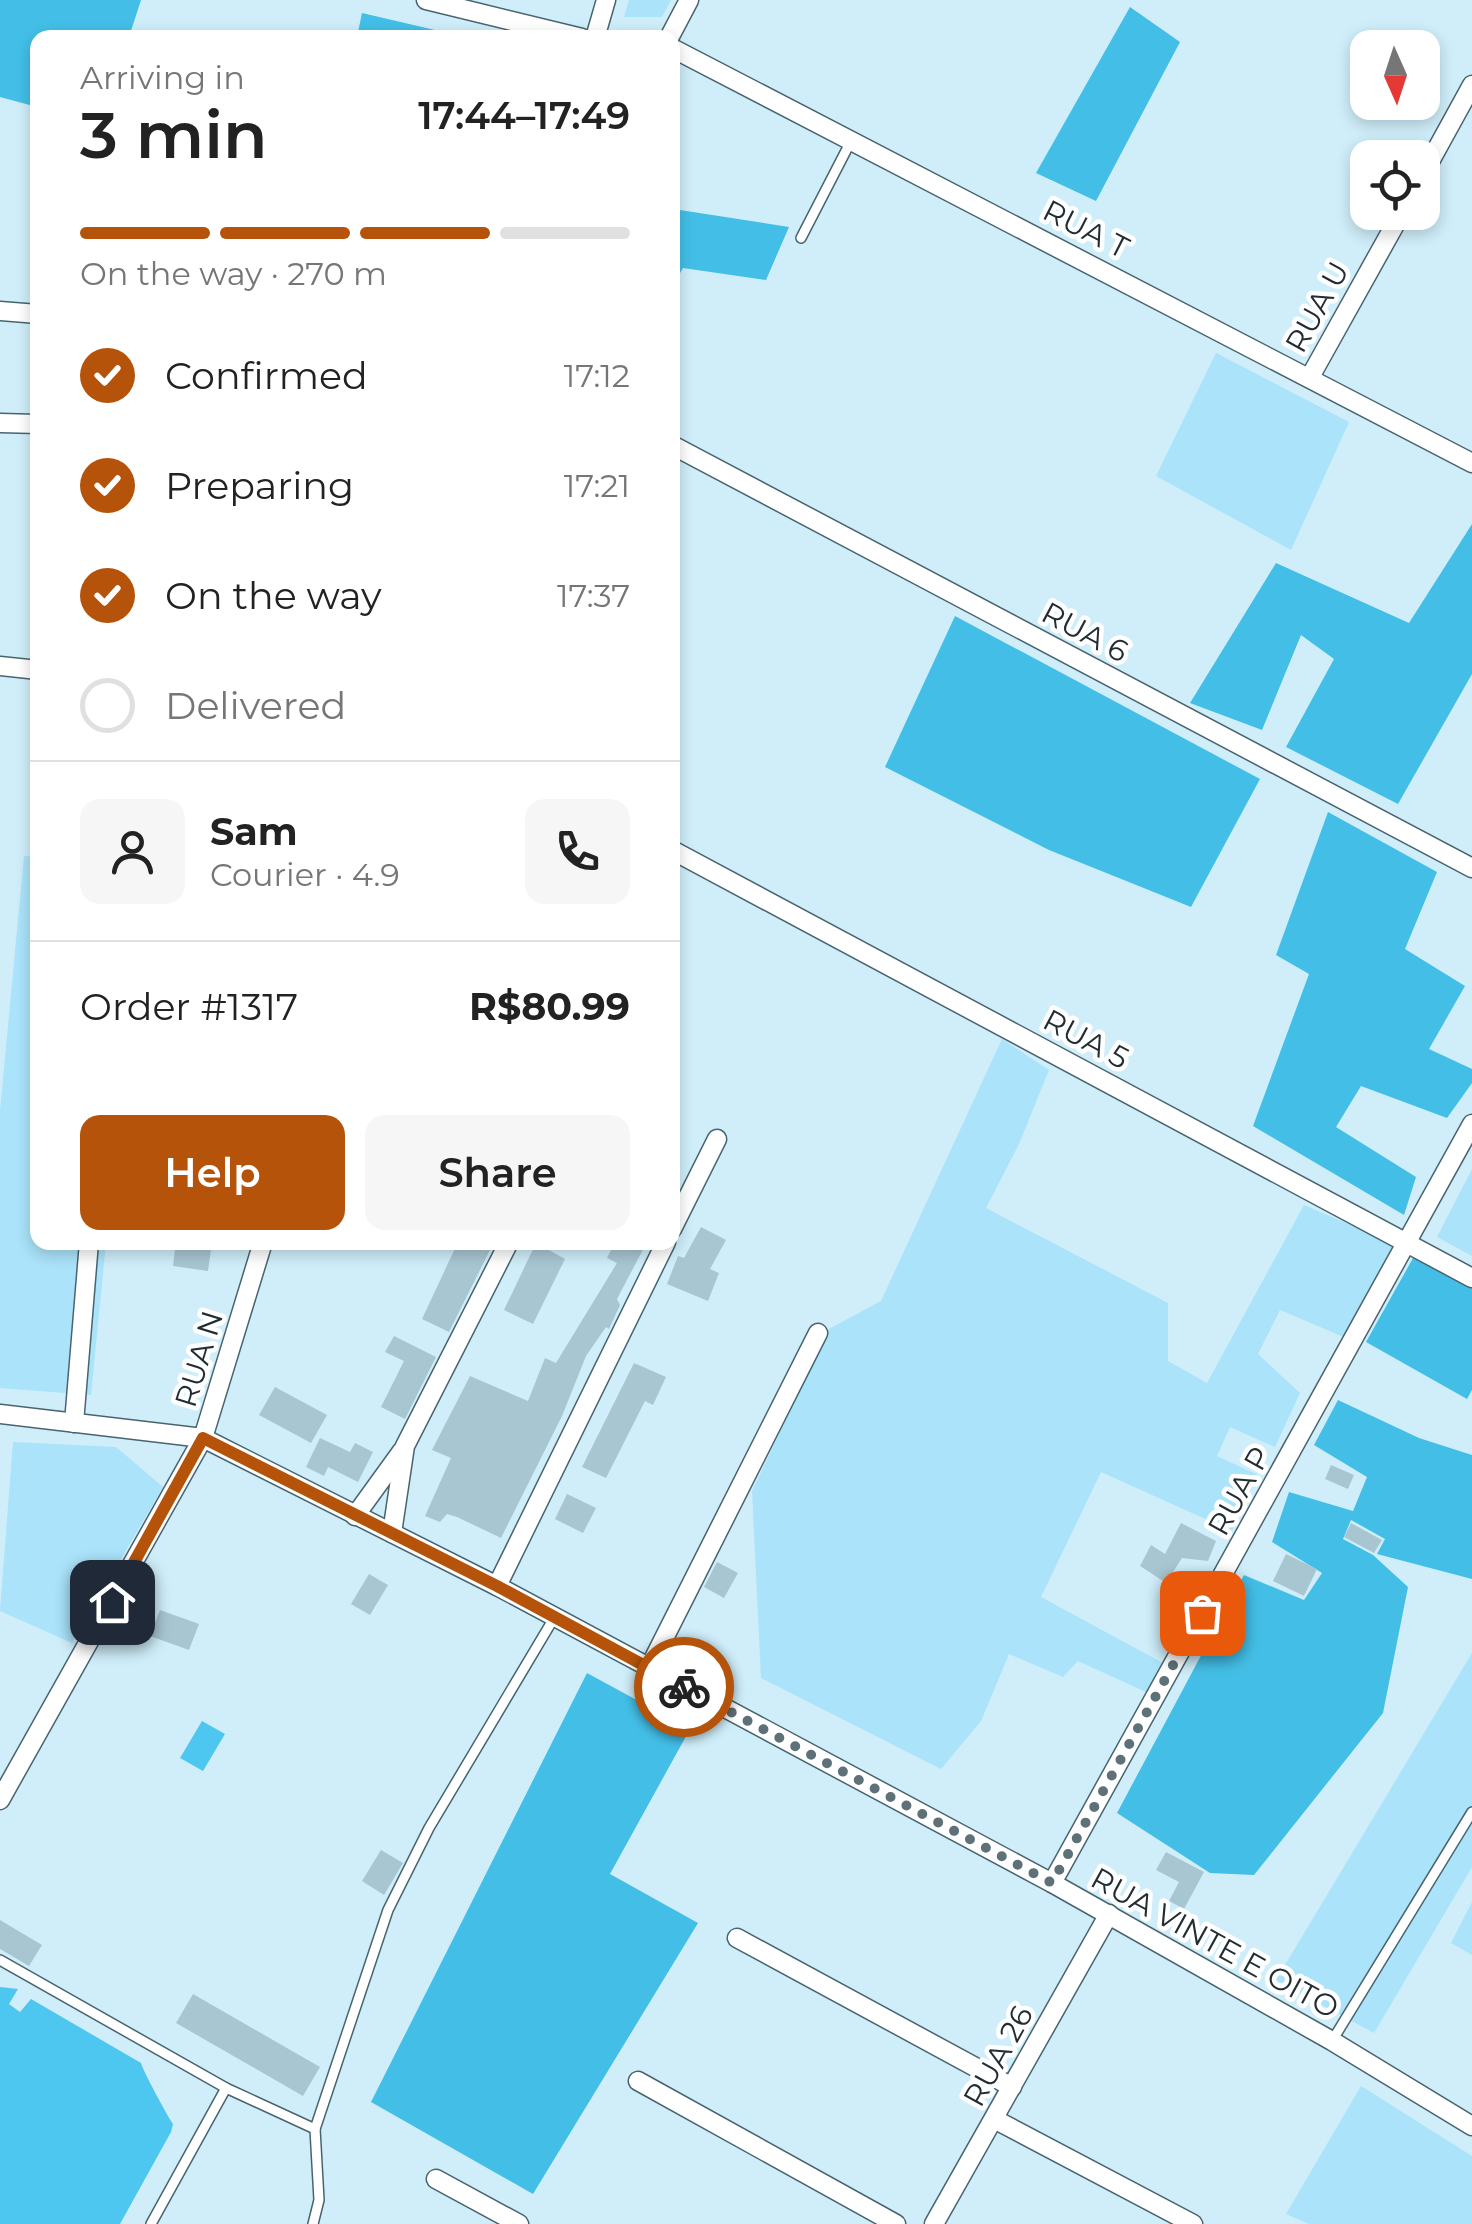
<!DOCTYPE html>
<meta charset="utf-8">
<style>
:root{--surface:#fff;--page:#f6f6f6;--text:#222;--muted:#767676;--line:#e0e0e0;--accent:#b45309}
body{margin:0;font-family:Montserrat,sans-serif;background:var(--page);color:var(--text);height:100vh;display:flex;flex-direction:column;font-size:38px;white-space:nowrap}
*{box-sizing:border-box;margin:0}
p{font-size:32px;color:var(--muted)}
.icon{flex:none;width:55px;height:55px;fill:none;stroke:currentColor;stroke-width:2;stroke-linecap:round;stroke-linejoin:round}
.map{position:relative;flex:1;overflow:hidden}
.details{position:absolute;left:30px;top:30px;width:650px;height:1220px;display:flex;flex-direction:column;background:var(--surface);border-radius:20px;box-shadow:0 5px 15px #0003}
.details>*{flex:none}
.needle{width:65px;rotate:177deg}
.buttons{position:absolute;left:1350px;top:30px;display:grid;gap:20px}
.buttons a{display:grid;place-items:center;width:90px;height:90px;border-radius:20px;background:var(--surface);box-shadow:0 5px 15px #0003;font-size:50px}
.pin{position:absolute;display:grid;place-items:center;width:85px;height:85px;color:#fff;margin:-42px;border-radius:20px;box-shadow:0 5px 15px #0006}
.courier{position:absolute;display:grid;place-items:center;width:100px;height:100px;margin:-50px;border:8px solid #b45309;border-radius:50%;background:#fff;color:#222;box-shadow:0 2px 12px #0007}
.head em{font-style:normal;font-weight:600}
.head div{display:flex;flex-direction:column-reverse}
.head{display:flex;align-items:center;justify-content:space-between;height:170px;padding:0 50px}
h1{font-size:65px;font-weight:600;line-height:75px}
.bar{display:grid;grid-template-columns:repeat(4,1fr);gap:15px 10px;align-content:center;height:120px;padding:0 50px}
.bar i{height:12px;border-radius:8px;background:var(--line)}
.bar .current{background:var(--accent)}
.bar p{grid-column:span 4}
.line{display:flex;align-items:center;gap:25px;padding:0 50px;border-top:2px solid var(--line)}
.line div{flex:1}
.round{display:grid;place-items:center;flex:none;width:105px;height:105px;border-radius:20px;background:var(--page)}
ol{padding:0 50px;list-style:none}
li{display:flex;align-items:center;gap:30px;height:110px}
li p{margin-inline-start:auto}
li .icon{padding:10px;border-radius:50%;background:var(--accent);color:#fff;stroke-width:4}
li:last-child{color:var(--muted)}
li i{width:55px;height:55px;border:5px solid var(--line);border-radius:50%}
.action{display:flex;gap:20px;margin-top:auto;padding:20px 50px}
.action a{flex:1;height:115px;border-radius:20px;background:var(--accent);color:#fff;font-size:40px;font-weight:600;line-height:115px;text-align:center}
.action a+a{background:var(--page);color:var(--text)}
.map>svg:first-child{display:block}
</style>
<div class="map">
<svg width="1472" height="2224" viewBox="0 0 1472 2224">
<rect width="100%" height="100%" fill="#cfeefa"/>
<g fill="#aae3fa">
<polygon points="629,0 671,0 662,17 624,17"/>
<polygon points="1216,353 1349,422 1291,550 1156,476"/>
<polygon points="24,856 38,857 38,1242 106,1243 91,1395 0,1388 0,1111"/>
<polygon points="1002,1039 1049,1070 1019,1144 986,1208 1168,1303 1168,1361 1207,1383 1304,1205 1397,1245 1346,1338 1280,1310 1258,1354 1300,1393 1275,1447 1230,1427 1217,1456 1258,1475 1232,1531 1101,1472 1041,1597 1163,1663 1148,1693 1078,1661 1063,1677 1009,1654 981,1721 941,1769 761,1678 752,1491 829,1329 881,1301"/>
<polygon points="1472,1169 1472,1256 1437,1237"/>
<polygon points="13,1442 116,1447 163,1487 72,1643 0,1611"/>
<polygon points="1472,1653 1472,1867 1374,2033 1276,1980"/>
<polygon points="1472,1902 1472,1955 1451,1943"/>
<polygon points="1361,2086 1472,2156 1472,2224 1309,2224 1286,2214"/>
</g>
<g fill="#43bfe7">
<polygon points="0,0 141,0 129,37 38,38 37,107 0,97"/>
<polygon points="1130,7 1180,42 1096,201 1036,173"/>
<polygon points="362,13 465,37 357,37"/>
<polygon points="673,200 680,210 789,227 766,280 683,268 673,285"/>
<polygon points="1472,524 1472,674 1398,804 1286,747 1334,659 1301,635 1262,730 1190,703 1276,563 1409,623"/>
<polygon points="955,616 1260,779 1191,907 1049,850 885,767"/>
<polygon points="1328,812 1437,872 1405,949 1465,986 1429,1049 1472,1069 1472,1083 1447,1118 1361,1086 1336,1127 1416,1177 1404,1215 1253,1126 1309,974 1276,955"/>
<polygon points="1417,1251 1472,1284 1472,1390 1467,1399 1366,1342"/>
<polygon points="1338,1400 1419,1438 1472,1455 1472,1579 1377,1554 1385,1539 1351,1520 1343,1539 1373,1555 1408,1587 1383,1713 1254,1875 1210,1873 1117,1813 1244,1575 1304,1600 1322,1573 1272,1542 1289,1492 1353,1511 1367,1477 1314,1445"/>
<polygon points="587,1673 690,1729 610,1874 698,1923 533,2194 371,2102"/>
</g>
<g fill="#4ec7f0">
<polygon points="202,1721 225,1734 203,1771 180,1758"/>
<path d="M0 1987 18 1989 9 2004 20 2012 31 1999 141 2063C143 2071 168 2117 173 2124L171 2132 120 2224H0Z"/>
</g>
<g fill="#a8c6d2">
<polygon points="701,1227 726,1240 710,1269 719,1273 708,1301 667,1284 678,1256 684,1258"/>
<polygon points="176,1242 212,1242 208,1271 173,1266"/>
<polygon points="458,1242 494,1242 449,1332 422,1319"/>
<polygon points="615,1242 647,1242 617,1299 620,1305 609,1329 606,1327 586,1356 562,1416 501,1538 457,1517 447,1514 440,1522 425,1516 451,1458 432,1450 470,1376 528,1401 545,1358 556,1363 617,1263 607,1258"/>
<polygon points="536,1243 565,1259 533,1324 504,1310"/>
<polygon points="394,1336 436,1357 405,1419 381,1407 404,1361 385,1352"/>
<polygon points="634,1363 666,1377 653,1405 645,1401 606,1478 582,1467"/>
<polygon points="275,1387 327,1415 311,1443 259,1415"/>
<polygon points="320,1438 350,1452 355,1443 373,1452 358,1482 328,1467 324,1476 306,1467"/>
<polygon points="1331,1465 1354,1475 1348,1489 1325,1479"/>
<polygon points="567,1494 596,1508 583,1533 555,1519"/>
<polygon points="1181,1523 1216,1541 1208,1561 1182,1558 1166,1583 1140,1566 1151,1545 1165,1554"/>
<polygon points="1351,1523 1382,1540 1374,1553 1344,1537"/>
<polygon points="1286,1554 1317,1569 1304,1596 1273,1581"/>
<polygon points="717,1562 738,1573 724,1598 704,1587"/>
<polygon points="369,1574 388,1585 370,1615 351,1604"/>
<polygon points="160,1610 199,1624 189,1650 150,1636"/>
<polygon points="381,1850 403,1863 384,1895 362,1881"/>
<polygon points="1166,1852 1204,1872 1184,1909 1169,1901 1179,1882 1156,1870"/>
<polygon points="0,1920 42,1945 29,1966 0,1949"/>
<polygon points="193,1994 320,2067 303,2096 176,2023"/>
</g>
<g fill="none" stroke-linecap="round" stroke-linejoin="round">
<defs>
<g id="lane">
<polyline points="801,238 851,141"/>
<polyline points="0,1960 226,2088 315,2129 319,2200 313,2224"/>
<polyline points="1332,2041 1472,1812"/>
<polyline points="315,2129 388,1910 429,1828 554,1618"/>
<polyline points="151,2224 226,2088"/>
</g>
<g id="street">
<polyline points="426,0 582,38"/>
<polyline points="595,38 606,0"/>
<polyline points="669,38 689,0"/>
<polyline points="672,48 1472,463"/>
<polyline points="1422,176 1472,85"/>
<polyline points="0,311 38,314"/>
<polyline points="1310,377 1402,212"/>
<polyline points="0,423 38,424"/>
<polyline points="672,445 1472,868"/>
<polyline points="0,666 38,670"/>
<polyline points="672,850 1472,1278"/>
<polyline points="672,1229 717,1139"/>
<polyline points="0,1414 203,1438 497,1586 1052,1883 1332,2041 1472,2126"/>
<polyline points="74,1423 89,1242"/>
<polyline points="355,1516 402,1451"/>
<polyline points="392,1533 405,1446 509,1242"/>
<polyline points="497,1586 666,1242"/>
<polyline points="649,1668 818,1333"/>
<polyline points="0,1800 203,1438 263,1242"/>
<polyline points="1052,1883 1472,1124"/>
<polyline points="737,1938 1012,2087"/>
<polyline points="638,2081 896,2224"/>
<polyline points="994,2119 1193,2224"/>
<polyline points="436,2179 519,2224"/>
<polyline points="934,2224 1109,1914"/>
</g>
</defs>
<use href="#lane" stroke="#48646e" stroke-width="12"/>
<use href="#street" stroke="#48646e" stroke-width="21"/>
<use href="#lane" stroke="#fff" stroke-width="9"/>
<use href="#street" stroke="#fff" stroke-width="18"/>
</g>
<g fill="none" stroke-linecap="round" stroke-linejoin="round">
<polyline stroke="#5e7178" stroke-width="10" stroke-dasharray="0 18" points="684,1687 1052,1883 1202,1613"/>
<polyline stroke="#b45309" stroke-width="12" points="112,1602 203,1438 497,1586 684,1687"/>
</g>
<g text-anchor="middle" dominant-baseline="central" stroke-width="9" stroke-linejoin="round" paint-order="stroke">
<g font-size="30" fill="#212d32" stroke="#fff">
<text transform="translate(1086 229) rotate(27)">RUA T</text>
<text transform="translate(1317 307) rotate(-61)">RUA U</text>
<text transform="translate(1085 632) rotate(28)">RUA 6</text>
<text transform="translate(1086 1039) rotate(28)">RUA 5</text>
<text transform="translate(199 1359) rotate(-73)">RUA N</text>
<text transform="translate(1239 1491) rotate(-61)">RUA P</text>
<text transform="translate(1215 1943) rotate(29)">RUA VINTE E OITO</text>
<text transform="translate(998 2056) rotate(-61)">RUA 26</text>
</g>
</g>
</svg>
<div class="buttons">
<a><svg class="needle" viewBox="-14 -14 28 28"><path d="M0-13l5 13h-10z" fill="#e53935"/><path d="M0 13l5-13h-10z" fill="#767676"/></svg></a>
<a><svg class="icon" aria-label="locate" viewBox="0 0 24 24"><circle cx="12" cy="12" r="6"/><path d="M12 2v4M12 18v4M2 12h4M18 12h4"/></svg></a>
</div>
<div class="pin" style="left:1202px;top:1613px;background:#ea580c"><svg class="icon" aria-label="bag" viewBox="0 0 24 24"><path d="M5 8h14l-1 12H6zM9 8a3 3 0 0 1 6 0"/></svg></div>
<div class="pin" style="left:112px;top:1602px;background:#1f2937"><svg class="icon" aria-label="home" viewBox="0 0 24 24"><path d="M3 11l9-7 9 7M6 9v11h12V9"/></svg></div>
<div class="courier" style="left:684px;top:1687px"><svg class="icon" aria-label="bike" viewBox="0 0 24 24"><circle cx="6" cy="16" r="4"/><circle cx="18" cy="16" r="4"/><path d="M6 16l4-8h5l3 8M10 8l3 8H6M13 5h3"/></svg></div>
<section class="details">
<div class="head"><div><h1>3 min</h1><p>Arriving in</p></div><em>17:44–17:49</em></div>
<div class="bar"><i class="current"></i><i class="current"></i><i class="current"></i><i></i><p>On the way · 270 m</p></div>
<ol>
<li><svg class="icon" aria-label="check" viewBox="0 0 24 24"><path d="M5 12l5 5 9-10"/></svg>Confirmed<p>17:12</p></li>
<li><svg class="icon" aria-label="check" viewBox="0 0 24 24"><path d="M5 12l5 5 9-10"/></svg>Preparing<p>17:21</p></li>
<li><svg class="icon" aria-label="check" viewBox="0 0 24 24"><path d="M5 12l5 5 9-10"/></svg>On the way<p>17:37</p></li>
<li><i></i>Delivered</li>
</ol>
<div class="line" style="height:180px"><a class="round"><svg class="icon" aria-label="person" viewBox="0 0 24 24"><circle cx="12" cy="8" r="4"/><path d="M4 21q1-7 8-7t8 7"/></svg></a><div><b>Sam</b><p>Courier · 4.9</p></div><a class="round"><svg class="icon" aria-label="phone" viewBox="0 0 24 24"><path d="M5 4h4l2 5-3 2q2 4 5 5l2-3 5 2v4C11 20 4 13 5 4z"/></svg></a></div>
<div class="line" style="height:130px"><div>Order #1317</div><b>R$80.99</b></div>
<div class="action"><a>Help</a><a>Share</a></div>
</section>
</div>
